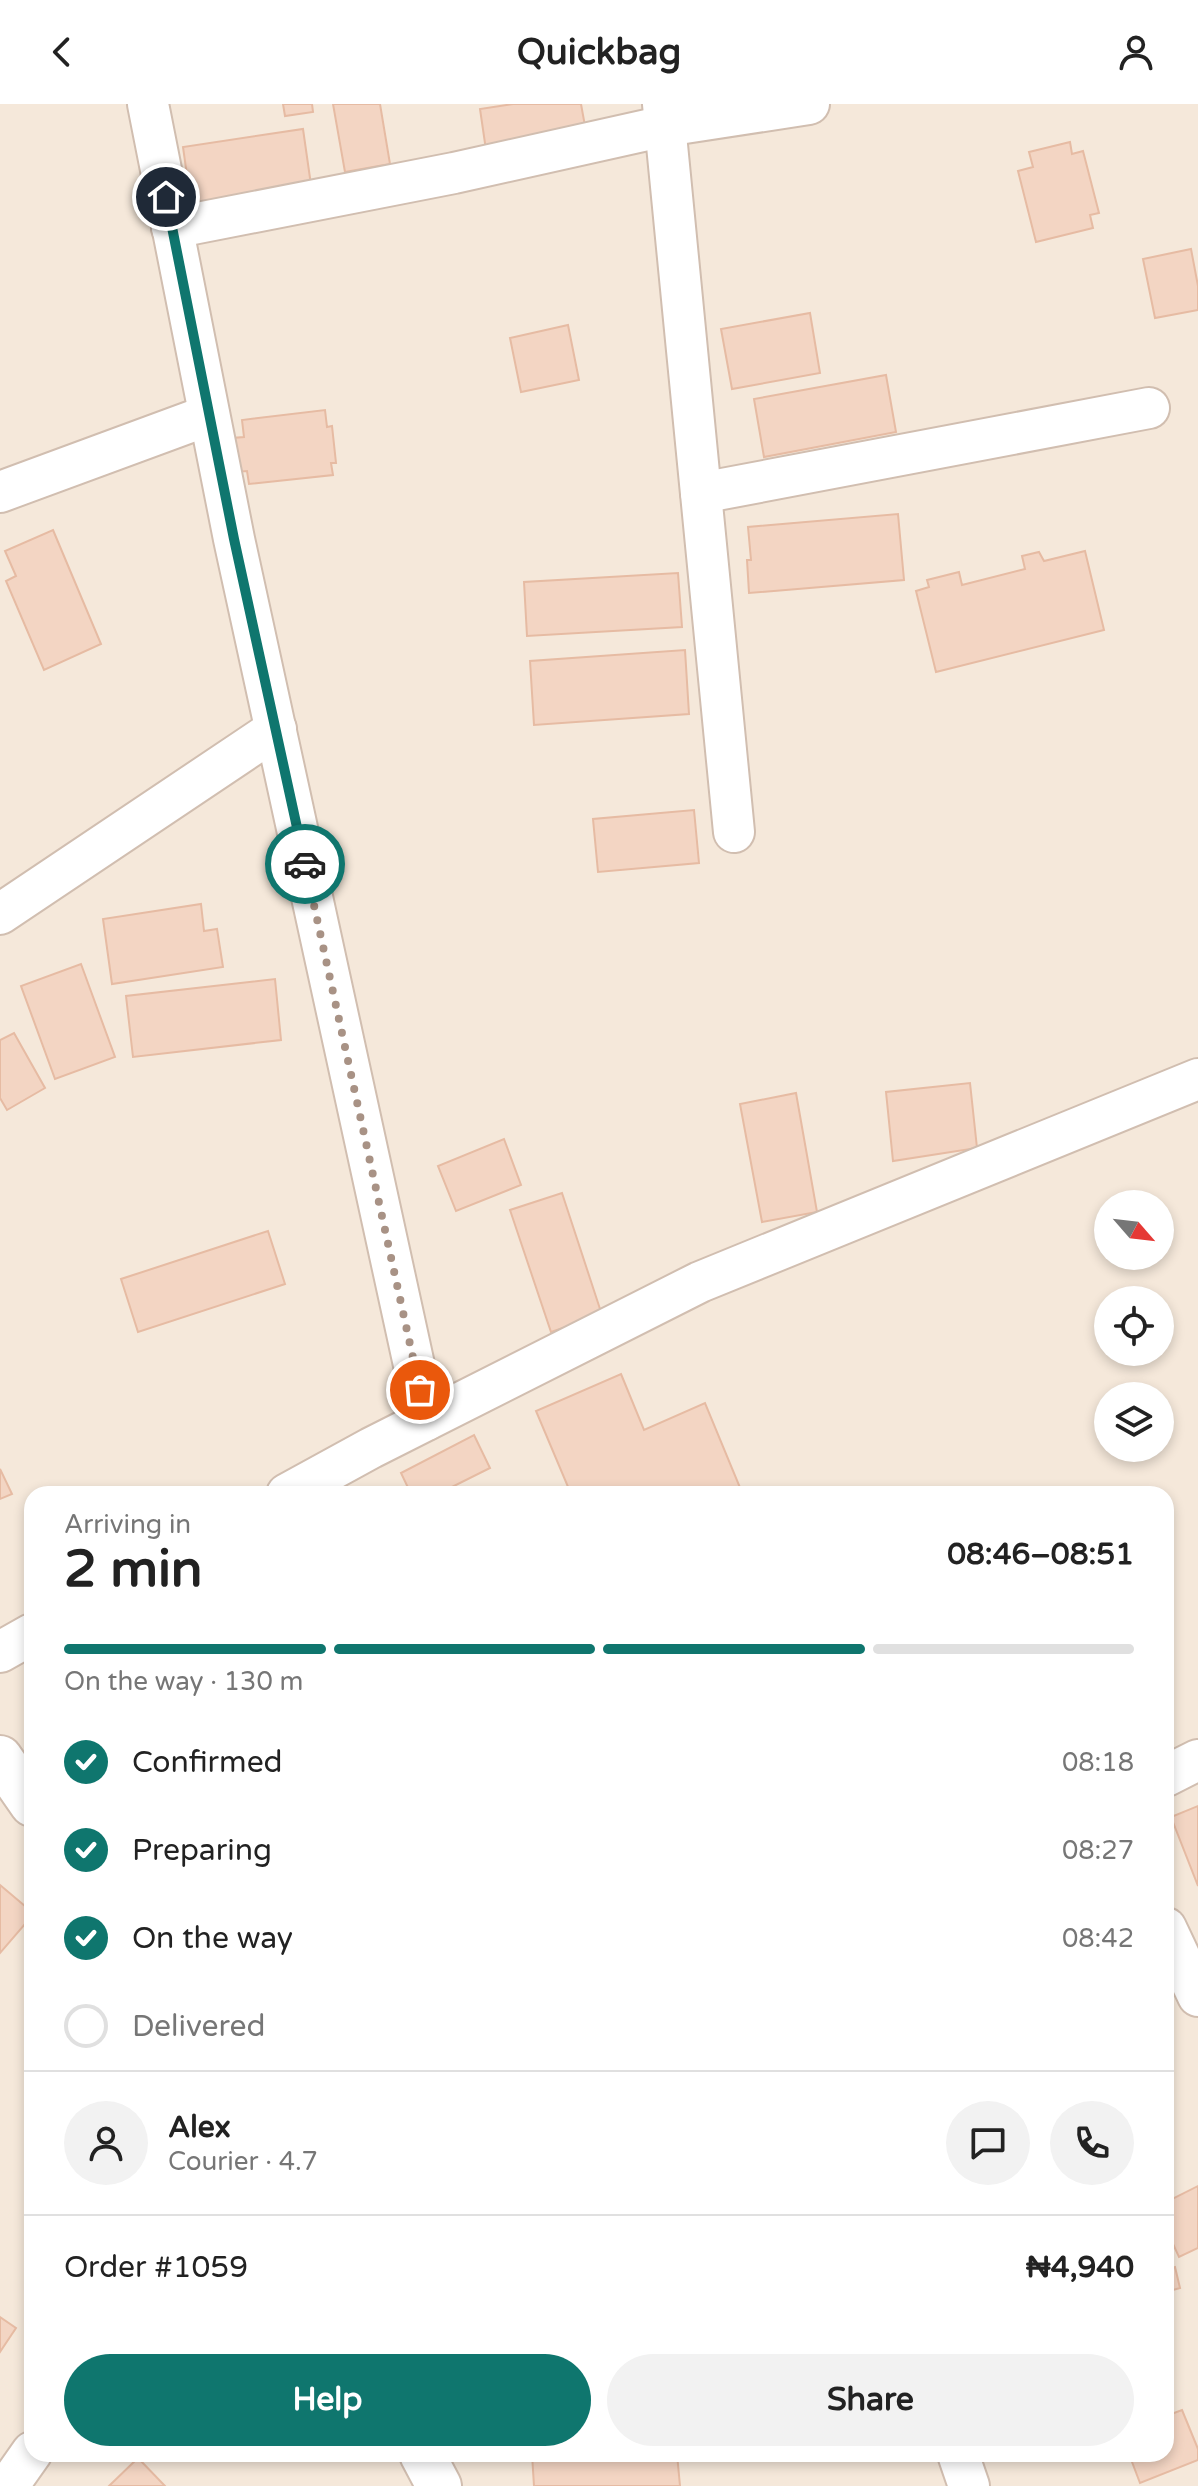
<!DOCTYPE html>
<meta charset="utf-8">
<style>
:root{--surface:#fff;--page:#f2f2f2;--text:#222;--muted:#767676;--line:#e0e0e0;--accent:#0f766e}
body{margin:0;font-family:"Varela Round",sans-serif;background:var(--page);color:var(--text);height:100vh;display:flex;flex-direction:column;font-size:30px;white-space:nowrap}
*{box-sizing:border-box;margin:0}
p{font-size:26px;color:var(--muted)}
.icon{flex:none;width:44px;height:44px;fill:none;stroke:currentColor;stroke-width:2;stroke-linecap:round;stroke-linejoin:round}
.map{position:relative;flex:1;overflow:hidden}
.drawer{position:absolute;left:24px;top:1382px;width:1150px;height:976px;display:flex;flex-direction:column;background:var(--surface);border-radius:24px;box-shadow:0 4px 12px #0003}
.drawer>*{flex:none}
.needle{width:52px;rotate:118deg}
.tools{position:absolute;left:1094px;top:1086px;display:grid;gap:16px}
.tools a{display:grid;place-items:center;width:80px;height:80px;border-radius:50%;background:var(--surface);box-shadow:0 4px 12px #0003;font-size:40px}
.pin{position:absolute;display:grid;place-items:center;width:68px;height:68px;color:#fff;margin:-34px;border:4px solid #fff;border-radius:50%;box-shadow:0 2px 8px #0007}
.courier{position:absolute;display:grid;place-items:center;width:80px;height:80px;margin:-40px;border:6px solid #0f766e;border-radius:50%;background:#fff;color:#222;box-shadow:0 2px 10px #0007}
.headline em{font-style:normal;font-weight:800}
.headline div{display:flex;flex-direction:column-reverse}
.headline{display:flex;align-items:center;justify-content:space-between;height:136px;padding:0 40px}
h1{font-size:52px;font-weight:800;line-height:60px}
.bar{display:grid;grid-template-columns:repeat(4,1fr);gap:12px 8px;align-content:center;height:96px;padding:0 40px}
.bar i{height:10px;border-radius:6px;background:var(--line)}
.bar .current{background:var(--accent)}
.bar p{grid-column:span 4}
.line{display:flex;align-items:center;gap:20px;padding:0 40px;border-top:2px solid var(--line)}
.line div{flex:1}
.round{display:grid;place-items:center;flex:none;width:84px;height:84px;border-radius:42px;background:var(--page)}
ol{padding:0 40px;list-style:none}
li{display:flex;align-items:center;gap:24px;height:88px}
li p{margin-inline-start:auto}
li .icon{padding:8px;border-radius:50%;background:var(--accent);color:#fff;stroke-width:4}
li:last-child{color:var(--muted)}
li i{width:44px;height:44px;border:4px solid var(--line);border-radius:50%}
.action{display:flex;gap:16px;margin-top:auto;padding:16px 40px}
.action a{flex:1;height:92px;border-radius:48px;background:var(--accent);color:#fff;font-size:32px;font-weight:800;line-height:92px;text-align:center}
.action a+a{background:var(--page);color:var(--text)}
header{display:flex;justify-content:space-between;align-items:center;height:104px;padding:0 40px;background:var(--surface);font-size:36px;font-weight:800}
.map>svg:first-child{display:block}
</style>
<header><svg class="icon" aria-label="back" viewBox="0 0 24 24"><path d="M15 5l-7 7 7 7"/></svg>Quickbag<svg class="icon" aria-label="person" viewBox="0 0 24 24"><circle cx="12" cy="8" r="4"/><path d="M4 21q1-7 8-7t8 7"/></svg></header>
<div class="map">
<svg width="1198" height="2382" viewBox="0 0 1198 2382">
<rect width="100%" height="100%" fill="#fdf6ec"/>
<path fill="#f5e8da" fill-rule="evenodd" d="M0 0H1198V2382H0ZM1108 1100H1160V1152H1108ZM1108 1196H1160V1248H1108ZM1108 1292H1160V1344H1108ZM32 1390H1166V2350H32Z"/>
<g fill="#f3d5c3" stroke="#e6bba3" stroke-width="2">
<polygon points="283,0 312,0 313,8 285,12"/>
<polygon points="333,0 380,0 390,60 345,68"/>
<polygon points="513,0 581,0 585,22 486,46 480,5"/>
<polygon points="303,25 311,81 191,100 183,43"/>
<polygon points="1070,38 1072,50 1083,47 1099,109 1090,111 1093,124 1036,138 1018,67 1033,63 1029,48"/>
<polygon points="1191,145 1198,182 1198,206 1155,214 1143,155"/>
<polygon points="810,209 820,269 732,285 721,225"/>
<polygon points="568,221 579,276 521,288 510,234"/>
<polygon points="886,271 896,328 764,353 754,295"/>
<polygon points="325,306 327,323 332,322 336,359 331,359 333,371 249,380 247,367 236,368 232,334 244,333 242,316"/>
<polygon points="898,410 904,476 749,489 747,456 751,456 748,423"/>
<polygon points="53,426 101,540 44,566 6,477 16,472 5,447"/>
<polygon points="1085,447 1104,526 936,568 916,487 929,483 927,476 959,468 962,481 1025,465 1022,452 1039,448 1044,457"/>
<polygon points="678,469 682,523 527,532 524,478"/>
<polygon points="685,546 689,610 534,621 530,557"/>
<polygon points="694,706 699,759 598,768 593,715"/>
<polygon points="201,800 204,827 217,825 223,863 112,880 103,815"/>
<polygon points="81,860 115,953 55,975 21,882"/>
<polygon points="275,875 281,936 133,953 126,892"/>
<polygon points="14,929 45,984 7,1006 0,994 0,936"/>
<polygon points="970,979 977,1044 893,1057 886,988"/>
<polygon points="796,989 817,1108 762,1118 740,1000"/>
<polygon points="504,1035 521,1081 456,1107 438,1062"/>
<polygon points="562,1089 602,1211 551,1228 510,1106"/>
<polygon points="268,1127 285,1180 138,1228 121,1175"/>
<polygon points="621,1270 644,1326 705,1299 741,1386 732,1390 571,1390 536,1307"/>
<polygon points="474,1331 490,1364 438,1390 411,1390 401,1369"/>
<polygon points="0,1365 12,1390 0,1395"/>
<polygon points="1198,1702 1198,1782 1171,1713"/>
<polygon points="0,1781 32,1808 32,1812 0,1849"/>
<polygon points="1198,2082 1198,2144 1179,2153 1166,2125 1166,2098"/>
<polygon points="1175,2163 1180,2184 1166,2188 1166,2166"/>
<polygon points="0,2213 16,2224 0,2248"/>
<polygon points="1182,2306 1198,2345 1198,2356 1140,2379 1129,2350 1166,2350 1166,2312"/>
<polygon points="532,2350 677,2350 680,2382 534,2382"/>
<polygon points="138,2354 165,2382 109,2382"/>
</g>
<g fill="none" stroke-linecap="round" stroke-linejoin="round">
<defs>
<g id="minor">
<polyline points="148,0 234,435 426,1316"/>
<polyline points="663,0 734,728"/>
<polyline points="172,124 454,69 665,22 809,0"/>
<polyline points="0,388 209,311"/>
<polyline points="701,389 1149,304"/>
<polyline points="0,810 276,625"/>
<polyline points="287,1390 371,1344 700,1178 1198,975"/>
<polyline points="0,1548 32,1530"/>
<polyline points="1166,1672 1198,1656"/>
<polyline points="1166,1824 1198,1892"/>
<polyline points="958,2350 969,2382"/>
<polyline points="8,2382 32,2348"/>
</g>
<g id="tertiary">
<polyline points="0,1654 32,1700"/>
<polyline points="422,2350 439,2382"/>
</g>
</defs>
<use href="#minor" stroke="#d1beb0" stroke-width="44"/>
<use href="#tertiary" stroke="#d1beb0" stroke-width="48"/>
<use href="#minor" stroke="#fff" stroke-width="40"/>
<use href="#tertiary" stroke="#fff" stroke-width="44"/>
</g>
<g fill="none" stroke-linecap="round" stroke-linejoin="round">
<polyline stroke="#a89285" stroke-width="8" stroke-dasharray="0 14.4" points="305,760 420,1286"/>
<polyline stroke="#0f766e" stroke-width="10" points="166,93 234,435 305,760"/>
</g>
</svg>
<div class="tools">
<a><svg class="needle" viewBox="-14 -14 28 28"><path d="M0-13l5 13h-10z" fill="#e53935"/><path d="M0 13l5-13h-10z" fill="#767676"/></svg></a>
<a><svg class="icon" aria-label="locate" viewBox="0 0 24 24"><circle cx="12" cy="12" r="6"/><path d="M12 2v4M12 18v4M2 12h4M18 12h4"/></svg></a>
<a><svg class="icon" aria-label="layers" viewBox="0 0 24 24"><path d="M12 4l9 5-9 5-9-5zM3 14l9 5 9-5"/></svg></a>
</div>
<div class="pin" style="left:420px;top:1286px;background:#ea580c"><svg class="icon" aria-label="bag" viewBox="0 0 24 24"><path d="M5 8h14l-1 12H6zM9 8a3 3 0 0 1 6 0"/></svg></div>
<div class="pin" style="left:166px;top:93px;background:#1f2937"><svg class="icon" aria-label="home" viewBox="0 0 24 24"><path d="M3 11l9-7 9 7M6 9v11h12V9"/></svg></div>
<div class="courier" style="left:305px;top:760px"><svg class="icon" aria-label="car" viewBox="0 0 24 24"><path d="M5 17H2v-5l4-1 3-4h7l3 4 3 1v5h-3M9 17h6M6 11h13"/><circle cx="7" cy="17" r="2"/><circle cx="17" cy="17" r="2"/></svg></div>
<section class="drawer">
<div class="headline"><div><h1>2 min</h1><p>Arriving in</p></div><em>08:46–08:51</em></div>
<div class="bar"><i class="current"></i><i class="current"></i><i class="current"></i><i></i><p>On the way · 130 m</p></div>
<ol>
<li><svg class="icon" aria-label="check" viewBox="0 0 24 24"><path d="M5 12l5 5 9-10"/></svg>Confirmed<p>08:18</p></li>
<li><svg class="icon" aria-label="check" viewBox="0 0 24 24"><path d="M5 12l5 5 9-10"/></svg>Preparing<p>08:27</p></li>
<li><svg class="icon" aria-label="check" viewBox="0 0 24 24"><path d="M5 12l5 5 9-10"/></svg>On the way<p>08:42</p></li>
<li><i></i>Delivered</li>
</ol>
<div class="line" style="height:144px"><a class="round"><svg class="icon" aria-label="person" viewBox="0 0 24 24"><circle cx="12" cy="8" r="4"/><path d="M4 21q1-7 8-7t8 7"/></svg></a><div><b>Alex</b><p>Courier · 4.7</p></div><a class="round"><svg class="icon" aria-label="chat" viewBox="0 0 24 24"><path d="M4 5h16v11H9l-5 4z"/></svg></a><a class="round"><svg class="icon" aria-label="phone" viewBox="0 0 24 24"><path d="M5 4h4l2 5-3 2q2 4 5 5l2-3 5 2v4C11 20 4 13 5 4z"/></svg></a></div>
<div class="line" style="height:104px"><div>Order #1059</div><b>₦4,940</b></div>
<div class="action"><a>Help</a><a>Share</a></div>
</section>
</div>
